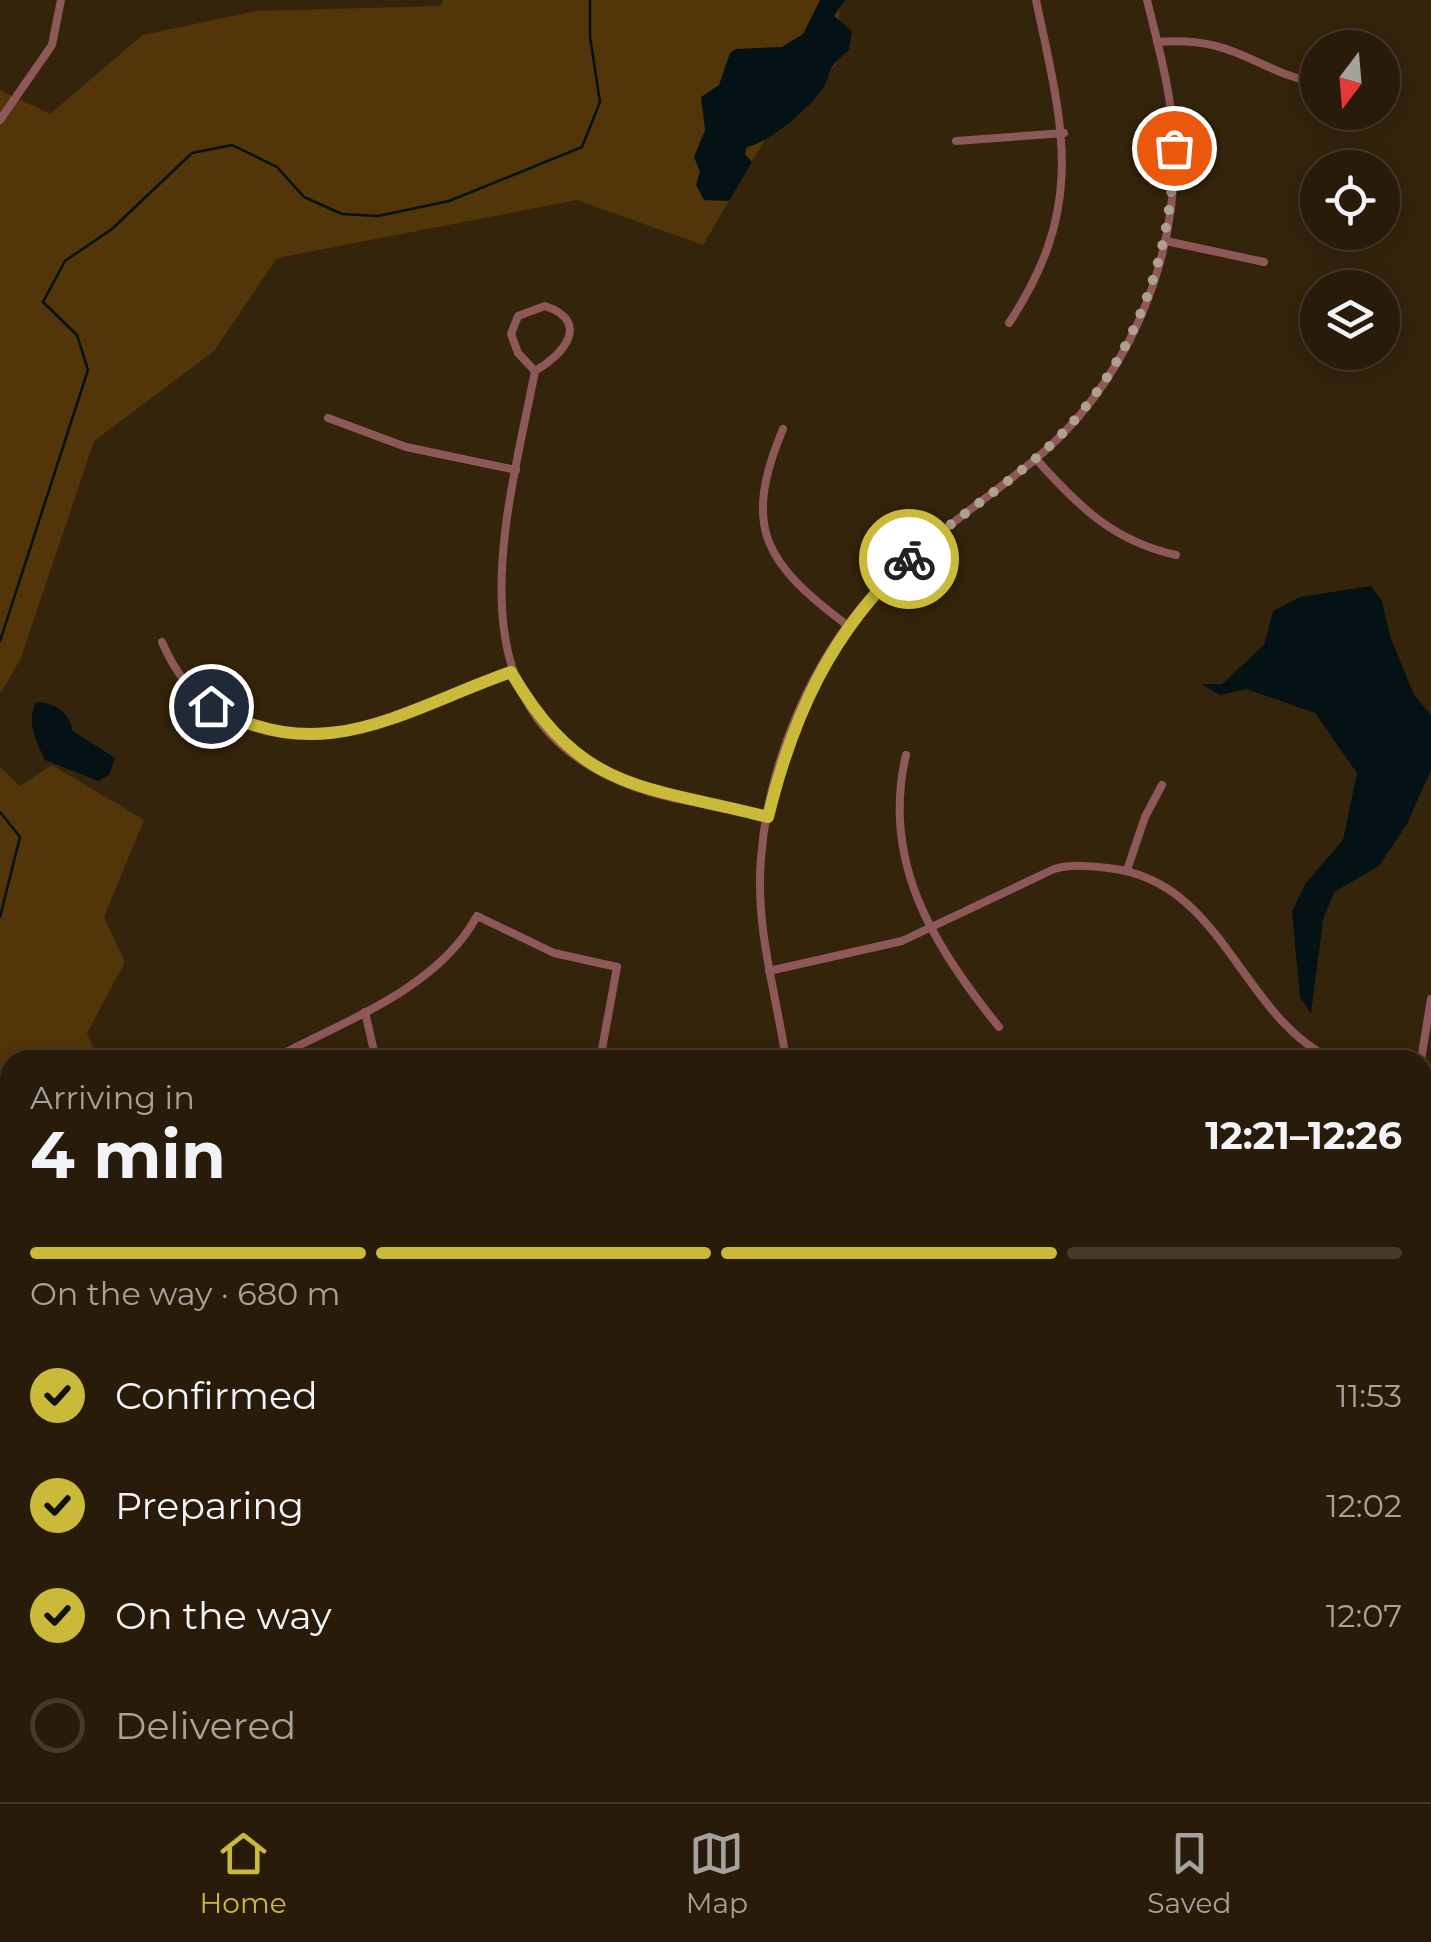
<!DOCTYPE html>
<meta charset="utf-8">
<style>
:root{--surface:#281b09;--page:#342817;--text:#f1f3f6;--muted:#a5a19c;--line:#44392a;--accent:#cbba39}
body{margin:0;font-family:Montserrat,sans-serif;background:var(--page);color:var(--text);height:100vh;display:flex;flex-direction:column;font-size:38px;white-space:nowrap}
*{box-sizing:border-box;margin:0}
p{font-size:32px;color:var(--muted)}
.icon{flex:none;width:55px;height:55px;fill:none;stroke:currentColor;stroke-width:2;stroke-linecap:round;stroke-linejoin:round}
.map{position:relative;flex:1;overflow:hidden}
.panel{position:absolute;left:0px;top:1050px;width:1432px;height:752px;display:flex;flex-direction:column;background:var(--surface);border-radius:30px 30px 0 0;box-shadow:0 5px 25px #0003,0 0 0 2px var(--line)}
.panel>*{flex:none}
.needle{width:65px;rotate:196deg}
.fabs{position:absolute;left:1300px;top:30px;display:grid;gap:20px}
.fabs a{display:grid;place-items:center;width:100px;height:100px;border-radius:50%;background:var(--surface);box-shadow:0 5px 25px #0003,0 0 0 2px var(--line);font-size:50px}
.pin{position:absolute;display:grid;place-items:center;width:85px;height:85px;color:#fff;margin:-42px;border:5px solid #fff;border-radius:50%;box-shadow:0 2px 10px #0007}
.courier{position:absolute;display:grid;place-items:center;width:100px;height:100px;margin:-50px;border:8px solid #cbba39;border-radius:50%;background:#fff;color:#222;box-shadow:0 2px 12px #0007}
.headline em{font-style:normal;font-weight:700}
.headline div{display:flex;flex-direction:column-reverse}
.headline{display:flex;align-items:center;justify-content:space-between;height:170px;padding:0 30px}
h1{font-size:65px;font-weight:700;line-height:75px}
.bar{display:grid;grid-template-columns:repeat(4,1fr);gap:15px 10px;align-content:center;height:120px;padding:0 30px}
.bar i{height:12px;border-radius:8px;background:var(--line)}
.bar .active{background:var(--accent)}
.bar p{grid-column:span 4}
ol{padding:0 30px;list-style:none}
li{display:flex;align-items:center;gap:30px;height:110px}
li p{margin-inline-start:auto}
li .icon{padding:10px;border-radius:50%;background:var(--accent);color:#111;stroke-width:4}
li:last-child{color:var(--muted)}
li i{width:55px;height:55px;border:5px solid var(--line);border-radius:50%}
.tab-bar{display:flex;justify-content:space-around;align-items:center;height:140px;border-top:2px solid var(--line);background:var(--surface);font-size:28px;color:var(--muted)}
.tab-bar a{display:grid;justify-items:center;gap:5px}
.tab-bar .active{color:var(--accent)}
.map>svg:first-child{display:block}
</style>
<div class="map">
<svg width="1431" height="1802" viewBox="0 0 1431 1802">
<rect width="100%" height="100%" fill="#35240c"/>
<g fill="#52360a">
<polygon points="443,0 840,0 836,65 766,138 703,245 577,200 277,258 214,351 94,441 21,658 0,694 0,90 50,114 143,35 256,11 441,6"/>
<polygon points="52,765 144,820 104,917 125,962 87,1033 98,1060 10,1060 10,1457 0,1470 0,767 20,786"/>
</g>
<g fill="#051215">
<path d="M820 0H845L834 16 852 31 849 50C821 72 834 77 818 95 803 113 768 143 747 147L745 154 752 162 729 201 704 200 696 185 700 172 694 157 705 130 701 97 719 85 730 53 736 49 782 47 803 34Z"/>
<polygon points="1371,586 1382,601 1390,636 1414,695 1431,715 1431,770 1407,824 1379,866 1334,892 1323,920 1311,1014 1300,997 1292,912 1305,884 1343,840 1357,773 1315,713 1246,689 1220,695 1201,684 1222,684 1264,645 1273,611 1300,597"/>
<path d="M36 702C56 703 68 711 73 731L115 758 109 775 98 781 45 760C36 741 26 723 36 702Z"/>
</g>
<g fill="none" stroke-linecap="round" stroke-linejoin="round">
<g stroke="#051215" stroke-width="2.5">
<polyline points="0,641 88,370 77,335 43,302 65,261 112,229 192,153 232,145 277,167 304,197 342,214 378,216 449,201 582,147 600,102 590,37 590,0"/>
<polyline points="0,812 20,837 0,917"/>
<polyline points="0,1251 0,1277 8,1298 0,1317"/>
</g>
<g stroke="#8e5759" stroke-width="8">
<path d="M1157 42C1236 36 1250 68 1318 84"/>
<polyline points="0,120 52,45 61,0"/>
<polyline points="956,141 1064,133"/>
<polyline points="1166,241 1264,262"/>
<path d="M545 306C592 322 563 355 535 371L518 353 511 334 518 316Z"/>
<path d="M1009 323C1087 205 1063 128 1036 0"/>
<path d="M535 371C507 516 444 713 627 784 671 802 721 805 767 817"/>
<polyline points="328,418 406,447 516,470"/>
<path d="M783 429C741 529 766 564 847 625"/>
<path d="M1036 459C1078 506 1113 541 1176 555"/>
<path d="M162 642C176 675 194 697 226 715 321 769 419 704 511 672"/>
<path d="M906 755C881 861 933 946 999 1027"/>
<polyline points="1127,870 1145,817 1162,785"/>
<path d="M769 971 902 941 1054 869C1072 864 1090 866 1108 868 1224 880 1239 1015 1333 1060"/>
<polyline points="365,1012 376,1060"/>
<path d="M271 1060C341 1022 437 990 477 916L554 953 617 967 600 1060"/>
<path d="M786 1060C776 992 755 928 761 858 767 778 799 692 846 627 895 558 968 514 1032 462 1124 387 1177 266 1174 149 1173 98 1159 49 1147 0"/>
<polyline points="1421,1060 1431,999"/>
<polyline points="1422,1093 1431,1152"/>
<polyline points="1422,1558 1431,1560"/>
<polyline points="1422,1681 1431,1676"/>
<polyline points="964,1792 990,1802"/>
<polyline points="22,1802 23,1792"/>
<polyline points="868,1802 883,1792"/>
<polyline points="891,1802 903,1792"/>
<polyline points="1018,1802 1021,1792"/>
<polyline points="1192,1802 1210,1792"/>
</g>
<g stroke="#8e5759" stroke-width="10">
<polyline points="0,1338 10,1341"/>
<polyline points="813,1792 821,1802"/>
</g>
</g>
<g fill="none" stroke-linecap="round" stroke-linejoin="round">
<path stroke="#ada08f" stroke-width="10" stroke-dasharray="0 18" d="M909 559C949 523 994 494 1035 459 1127 381 1172 267 1174 148"/>
<path stroke="#cbba39" stroke-width="12" d="M211 706C323 770 403 710 511 672 582 794 644 785 768 817 793 715 831 632 909 559"/>
</g>
</svg>
<div class="fabs">
<a><svg class="needle" viewBox="-14 -14 28 28"><path d="M0-13l5 13h-10z" fill="#e53935"/><path d="M0 13l5-13h-10z" fill="#a5a19c"/></svg></a>
<a><svg class="icon" aria-label="locate" viewBox="0 0 24 24"><circle cx="12" cy="12" r="6"/><path d="M12 2v4M12 18v4M2 12h4M18 12h4"/></svg></a>
<a><svg class="icon" aria-label="layers" viewBox="0 0 24 24"><path d="M12 4l9 5-9 5-9-5zM3 14l9 5 9-5"/></svg></a>
</div>
<div class="pin" style="left:1174px;top:148px;background:#ea580c"><svg class="icon" aria-label="bag" viewBox="0 0 24 24"><path d="M5 8h14l-1 12H6zM9 8a3 3 0 0 1 6 0"/></svg></div>
<div class="pin" style="left:211px;top:706px;background:#1f2937"><svg class="icon" aria-label="home" viewBox="0 0 24 24"><path d="M3 11l9-7 9 7M6 9v11h12V9"/></svg></div>
<div class="courier" style="left:909px;top:559px"><svg class="icon" aria-label="bike" viewBox="0 0 24 24"><circle cx="6" cy="16" r="4"/><circle cx="18" cy="16" r="4"/><path d="M6 16l4-8h5l3 8M10 8l3 8H6M13 5h3"/></svg></div>
<section class="panel">
<div class="headline"><div><h1>4 min</h1><p>Arriving in</p></div><em>12:21–12:26</em></div>
<div class="bar"><i class="active"></i><i class="active"></i><i class="active"></i><i></i><p>On the way · 680 m</p></div>
<ol>
<li><svg class="icon" aria-label="check" viewBox="0 0 24 24"><path d="M5 12l5 5 9-10"/></svg>Confirmed<p>11:53</p></li>
<li><svg class="icon" aria-label="check" viewBox="0 0 24 24"><path d="M5 12l5 5 9-10"/></svg>Preparing<p>12:02</p></li>
<li><svg class="icon" aria-label="check" viewBox="0 0 24 24"><path d="M5 12l5 5 9-10"/></svg>On the way<p>12:07</p></li>
<li><i></i>Delivered</li>
</ol>
</section>
</div>
<nav class="tab-bar">
<a class="active"><svg class="icon" aria-label="home" viewBox="0 0 24 24"><path d="M3 11l9-7 9 7M6 9v11h12V9"/></svg>Home</a>
<a><svg class="icon" aria-label="map" viewBox="0 0 24 24"><path d="M3 6l6-2 6 2 6-2v14l-6 2-6-2-6 2zM9 4v14M15 6v14"/></svg>Map</a>
<a><svg class="icon" aria-label="saved" viewBox="0 0 24 24"><path d="M7 4h10v16l-5-4-5 4z"/></svg>Saved</a>
</nav>
